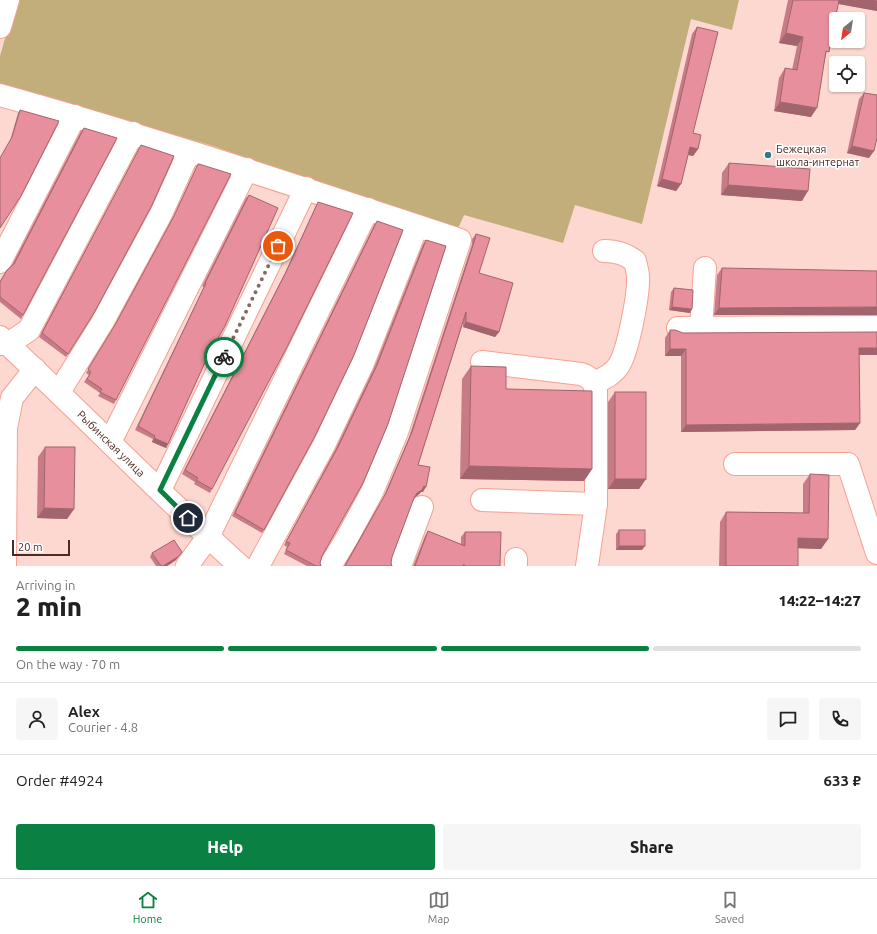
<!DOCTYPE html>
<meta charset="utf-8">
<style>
:root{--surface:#fff;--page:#f6f6f6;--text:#202124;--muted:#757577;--line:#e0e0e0;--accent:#0b8043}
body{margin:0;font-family:Ubuntu,sans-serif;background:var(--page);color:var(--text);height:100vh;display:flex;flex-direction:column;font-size:15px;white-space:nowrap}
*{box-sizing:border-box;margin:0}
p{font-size:13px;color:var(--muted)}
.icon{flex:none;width:22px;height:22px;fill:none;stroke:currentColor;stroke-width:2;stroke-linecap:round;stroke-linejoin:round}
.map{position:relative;height:566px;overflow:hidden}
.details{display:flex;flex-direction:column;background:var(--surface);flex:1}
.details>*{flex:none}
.needle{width:26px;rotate:210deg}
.tools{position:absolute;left:829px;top:12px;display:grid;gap:8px}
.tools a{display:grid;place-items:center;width:36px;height:36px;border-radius:4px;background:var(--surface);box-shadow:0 1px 3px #0004;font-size:20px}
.scale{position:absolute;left:12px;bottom:10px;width:58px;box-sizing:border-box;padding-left:4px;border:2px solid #4d2a24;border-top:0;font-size:11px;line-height:14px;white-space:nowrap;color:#4d2a24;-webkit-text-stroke:3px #fff;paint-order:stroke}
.pin{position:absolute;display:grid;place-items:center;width:34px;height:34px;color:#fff;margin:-17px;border:2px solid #fff;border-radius:50%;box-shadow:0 1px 4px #0007}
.courier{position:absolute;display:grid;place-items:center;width:40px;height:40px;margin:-20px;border:3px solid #0b8043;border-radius:50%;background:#fff;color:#222;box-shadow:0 1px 5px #0007}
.summary em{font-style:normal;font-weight:800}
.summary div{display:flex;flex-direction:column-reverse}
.summary{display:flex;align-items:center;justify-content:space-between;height:68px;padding:0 16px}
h1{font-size:26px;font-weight:800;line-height:30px}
.bar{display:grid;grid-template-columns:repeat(4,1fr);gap:6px 4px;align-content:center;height:48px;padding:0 16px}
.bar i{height:5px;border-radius:3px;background:var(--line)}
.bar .selected{background:var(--accent)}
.bar p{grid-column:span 4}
.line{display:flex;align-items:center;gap:10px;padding:0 16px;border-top:1px solid var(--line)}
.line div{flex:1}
.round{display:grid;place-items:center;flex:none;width:42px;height:42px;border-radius:4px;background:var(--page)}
.cta{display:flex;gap:8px;margin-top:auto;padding:8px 16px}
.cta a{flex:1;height:46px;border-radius:4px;background:var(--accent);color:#fff;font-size:16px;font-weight:800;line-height:46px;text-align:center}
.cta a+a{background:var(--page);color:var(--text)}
.tabs{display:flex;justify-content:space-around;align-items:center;height:56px;border-top:1px solid var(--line);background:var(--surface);font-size:11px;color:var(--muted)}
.tabs a{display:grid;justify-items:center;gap:2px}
.tabs .selected{color:var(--accent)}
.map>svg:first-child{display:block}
</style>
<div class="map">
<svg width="877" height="566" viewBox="0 0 877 566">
<rect width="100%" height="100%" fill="#fdd8d1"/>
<polygon fill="#c1ae7a" points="16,0 739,0 732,30 691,19 642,224 575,205 563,243 464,215 457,231 210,145 0,85 0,56"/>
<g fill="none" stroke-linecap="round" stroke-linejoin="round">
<defs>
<g id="minor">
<polyline points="0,27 8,0"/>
<path d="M0 95C155 138 308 190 460 240L397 432 372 492 347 538 330 566"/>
<polyline points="0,262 75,116"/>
<polyline points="678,328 877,327"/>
<polyline points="701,328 705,268"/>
<polyline points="0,344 8,344 29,330 133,133"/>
<path d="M482 362 581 374C590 377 594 381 596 391V504L587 566"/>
<path d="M594 383C603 379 614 374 619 365 628 351 639 294 638 277 638 272 636 266 635 261 625 254 617 251 604 251"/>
<polyline points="59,392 102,323 161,214 189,152"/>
<polyline points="110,442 247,169"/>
<polyline points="735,464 848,464 877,553"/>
<polyline points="160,490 306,188"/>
<polyline points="482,500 596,504"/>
<polyline points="5,566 6,428 12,398 35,369"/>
<polyline points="187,566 208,537 368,209"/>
<polyline points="258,566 324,445 363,363 417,226"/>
<polyline points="400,566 422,507"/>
<polyline points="516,566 516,559"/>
</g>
<g id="major">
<path id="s1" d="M0 337C81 412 158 492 240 566"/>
</g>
</defs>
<use href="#minor" stroke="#f7a091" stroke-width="24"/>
<use href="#major" stroke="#f7a091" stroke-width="24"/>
<use href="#minor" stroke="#fff" stroke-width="22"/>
<use href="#major" stroke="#fff" stroke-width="22"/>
</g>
<g fill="#c77b86">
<polygon points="788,0 877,0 877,11 838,4 811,117 774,111 779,78 785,68 792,70 797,46 779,43"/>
<polygon points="697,27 693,133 698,149 693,156 688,155 681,184 676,191 657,186 692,34"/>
<polygon points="864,93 869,158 847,153 859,99"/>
<polygon points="20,110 0,228 0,158 10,141 18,113"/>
<polygon points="84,128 23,315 21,319 0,302 0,281 7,270 12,265 81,131"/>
<polygon points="141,145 68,354 66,357 39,337 139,149"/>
<polygon points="729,163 802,201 721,195 722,173"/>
<polygon points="198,164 116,400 114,404 98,396 100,393 84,382 89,375 86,373 113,329 172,220 196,168"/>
<polygon points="249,195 207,358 168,444 166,448 152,442 153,439 135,430 204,287 202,286 246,198"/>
<polygon points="318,202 212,489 210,493 194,484 195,482 182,474 284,275 316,206"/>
<polygon points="377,221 264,530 262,533 232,516 374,225"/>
<polygon points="476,234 479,273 499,332 495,337 463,327 463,323 418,465 423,492 421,492 418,495 414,498 392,557 391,563 392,566 344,566 383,498 409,437 472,244 472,239"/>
<polygon points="426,240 322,556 320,563 321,566 307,566 284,554 287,547 284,545 335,450 374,368 423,244"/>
<polygon points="722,268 877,314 714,315 717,275"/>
<polygon points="674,288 690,313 669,310 671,292"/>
<polygon points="670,330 683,333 859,355 860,423 855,430 681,432 681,356 665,356 665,338"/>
<polygon points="471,366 506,389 592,469 584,481 460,479 462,379"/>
<polygon points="615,392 646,479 639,489 608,489 608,402"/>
<polygon points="45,447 74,509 67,519 37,518 38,457"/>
<polygon points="810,474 828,539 821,549 798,548 798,566 719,566 720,522 726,512 803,513 803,484"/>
<polygon points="619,530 642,550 616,550 616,534"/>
<polygon points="428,531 461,544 461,537 465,532 500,566 413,566 425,536"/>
<polygon points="152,553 176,560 167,566 156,566 150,557"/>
</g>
<g fill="#a2646d">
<polygon points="836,0 874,0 877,1 877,11 834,3"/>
<polygon points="786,33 803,37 797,46 779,43"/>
<polygon points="780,102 817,108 811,117 774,111"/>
<polygon points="852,146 874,151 869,158 847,153"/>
<polygon points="690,147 698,149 693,156 685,154"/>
<polygon points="662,179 681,184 676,191 657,186"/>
<polygon points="728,185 808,191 802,201 721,195"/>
<polygon points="672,307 692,309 690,313 669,310"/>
<polygon points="877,307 877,315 714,315 719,308"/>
<polygon points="466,322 499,332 495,337 463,327"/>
<polygon points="859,348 877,348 877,355 854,355"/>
<polygon points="670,349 686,349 681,356 665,356"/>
<polygon points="860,423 855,430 681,432 686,425"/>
<polygon points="154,438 168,444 166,448 152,442"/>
<polygon points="469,466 592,469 584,481 460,479"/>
<polygon points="615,479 646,479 639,489 608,489"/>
<polygon points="424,486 426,487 423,492 421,492 418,495 414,498 417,493"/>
<polygon points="44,508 74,509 67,519 37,518"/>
<polygon points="798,538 828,539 821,549 791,548"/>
<polygon points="619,546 645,546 642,550 616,550"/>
<polygon points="179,556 176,560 167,566 163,566"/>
</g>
<g fill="#e78f9c" stroke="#a2646d">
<polygon points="793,0 839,0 829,52 826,51 817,108 780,102 785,68 797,70 803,37 786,33"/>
<polygon points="697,27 718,32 693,133 701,135 698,149 690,147 681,184 662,179"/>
<polygon points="864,93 877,95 877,138 874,151 852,146"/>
<polygon points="20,110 59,121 21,196 0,228 0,158 12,137"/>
<polygon points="84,128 117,138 23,315 0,297 0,282 7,270 14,264"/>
<polygon points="141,145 174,156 152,205 94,313 68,354 42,333"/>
<polygon points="729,163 810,169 808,191 728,185"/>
<polygon points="198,164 199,164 231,174 116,400 100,392 102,389 87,379 91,372 88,369 115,325 174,216"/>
<polygon points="249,195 278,208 225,326 207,358 168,444 154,438 155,436 138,426 206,283 205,283"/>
<polygon points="318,202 353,213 287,347 212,489 196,480 198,478 185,470 286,272"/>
<polygon points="377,221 403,230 354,355 315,436 264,530 235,513"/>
<polygon points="476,234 490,238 479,273 513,283 499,332 466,322 466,312 418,465 430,467 426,487 424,486 422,490 417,493 414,498 392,557 391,563 392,566 345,566 386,493 412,432 475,239"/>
<polygon points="426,240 446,246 388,424 363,483 322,556 320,563 321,566 316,566 286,550 290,543 286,542 338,447 377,365"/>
<polygon points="722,268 877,271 877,307 719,308"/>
<polygon points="674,288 693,290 692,309 672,307"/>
<polygon points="670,330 675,330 683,333 877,332 877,348 859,348 860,423 686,425 686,349 670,349"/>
<polygon points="471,366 506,367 506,389 592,391 592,469 469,466"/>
<rect x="615" y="392" width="31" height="87"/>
<polygon points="45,447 75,447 74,509 44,508"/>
<polygon points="810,474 829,475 828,539 798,538 798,566 726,566 726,512 809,513"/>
<rect x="619" y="530" width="26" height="16"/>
<polygon points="428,531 465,546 465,532 501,532 500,566 464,566 464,564 463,566 415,566"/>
<polygon points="174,540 182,552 179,556 163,566 161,566 152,553"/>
</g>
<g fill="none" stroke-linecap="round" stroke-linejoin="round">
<polyline stroke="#8b6761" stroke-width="4" stroke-dasharray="0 7.2" points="224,357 278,246"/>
<polyline stroke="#0b8043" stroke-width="5" points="188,518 160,490 224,357"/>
</g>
<circle fill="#327885" stroke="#fff" stroke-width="1.5" cx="768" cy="155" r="4"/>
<g text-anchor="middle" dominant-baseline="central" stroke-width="3" stroke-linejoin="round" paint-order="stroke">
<g font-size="11" fill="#4d2a24" stroke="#fff" text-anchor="start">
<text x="776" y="149">Бежецкая<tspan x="776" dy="13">школа-интернат</tspan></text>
</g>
<g font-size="11" fill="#4d2a24" stroke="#fff">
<text stroke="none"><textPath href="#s1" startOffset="154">Рыбинская улица</textPath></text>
</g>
</g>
</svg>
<div class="tools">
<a><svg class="needle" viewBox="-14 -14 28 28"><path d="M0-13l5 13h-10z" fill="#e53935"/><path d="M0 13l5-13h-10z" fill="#757577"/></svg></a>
<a><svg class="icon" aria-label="locate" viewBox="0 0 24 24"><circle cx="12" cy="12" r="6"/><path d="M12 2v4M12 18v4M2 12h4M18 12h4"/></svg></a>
</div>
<div class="scale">20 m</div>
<div class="pin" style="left:278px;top:246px;background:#ea580c"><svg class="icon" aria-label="bag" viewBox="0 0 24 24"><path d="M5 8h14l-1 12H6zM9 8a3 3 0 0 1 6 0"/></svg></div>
<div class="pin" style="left:188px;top:518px;background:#1f2937"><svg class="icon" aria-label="home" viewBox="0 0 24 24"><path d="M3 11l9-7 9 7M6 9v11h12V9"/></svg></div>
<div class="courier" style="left:224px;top:357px"><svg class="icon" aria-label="bike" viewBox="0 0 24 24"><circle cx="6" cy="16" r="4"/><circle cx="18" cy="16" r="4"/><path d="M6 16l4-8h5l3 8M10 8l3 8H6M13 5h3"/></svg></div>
</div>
<section class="details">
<div class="summary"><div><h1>2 min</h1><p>Arriving in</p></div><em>14:22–14:27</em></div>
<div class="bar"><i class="selected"></i><i class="selected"></i><i class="selected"></i><i></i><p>On the way · 70 m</p></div>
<div class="line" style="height:72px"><a class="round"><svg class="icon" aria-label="person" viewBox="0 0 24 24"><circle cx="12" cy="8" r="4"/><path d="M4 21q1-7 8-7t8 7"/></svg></a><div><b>Alex</b><p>Courier · 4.8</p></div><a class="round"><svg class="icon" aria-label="chat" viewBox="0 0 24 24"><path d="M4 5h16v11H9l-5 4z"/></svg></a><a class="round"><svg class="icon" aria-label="phone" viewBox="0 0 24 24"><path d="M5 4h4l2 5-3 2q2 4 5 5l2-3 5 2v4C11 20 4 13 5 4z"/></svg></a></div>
<div class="line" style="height:52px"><div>Order #4924</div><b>633 ₽</b></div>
<div class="cta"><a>Help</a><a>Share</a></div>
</section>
<nav class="tabs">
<a class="selected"><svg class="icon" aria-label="home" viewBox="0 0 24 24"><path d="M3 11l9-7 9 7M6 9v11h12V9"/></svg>Home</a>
<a><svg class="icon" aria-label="map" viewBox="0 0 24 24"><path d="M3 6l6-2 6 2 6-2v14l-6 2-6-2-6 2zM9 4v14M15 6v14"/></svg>Map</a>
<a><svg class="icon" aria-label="saved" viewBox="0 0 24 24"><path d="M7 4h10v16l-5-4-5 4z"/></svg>Saved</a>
</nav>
